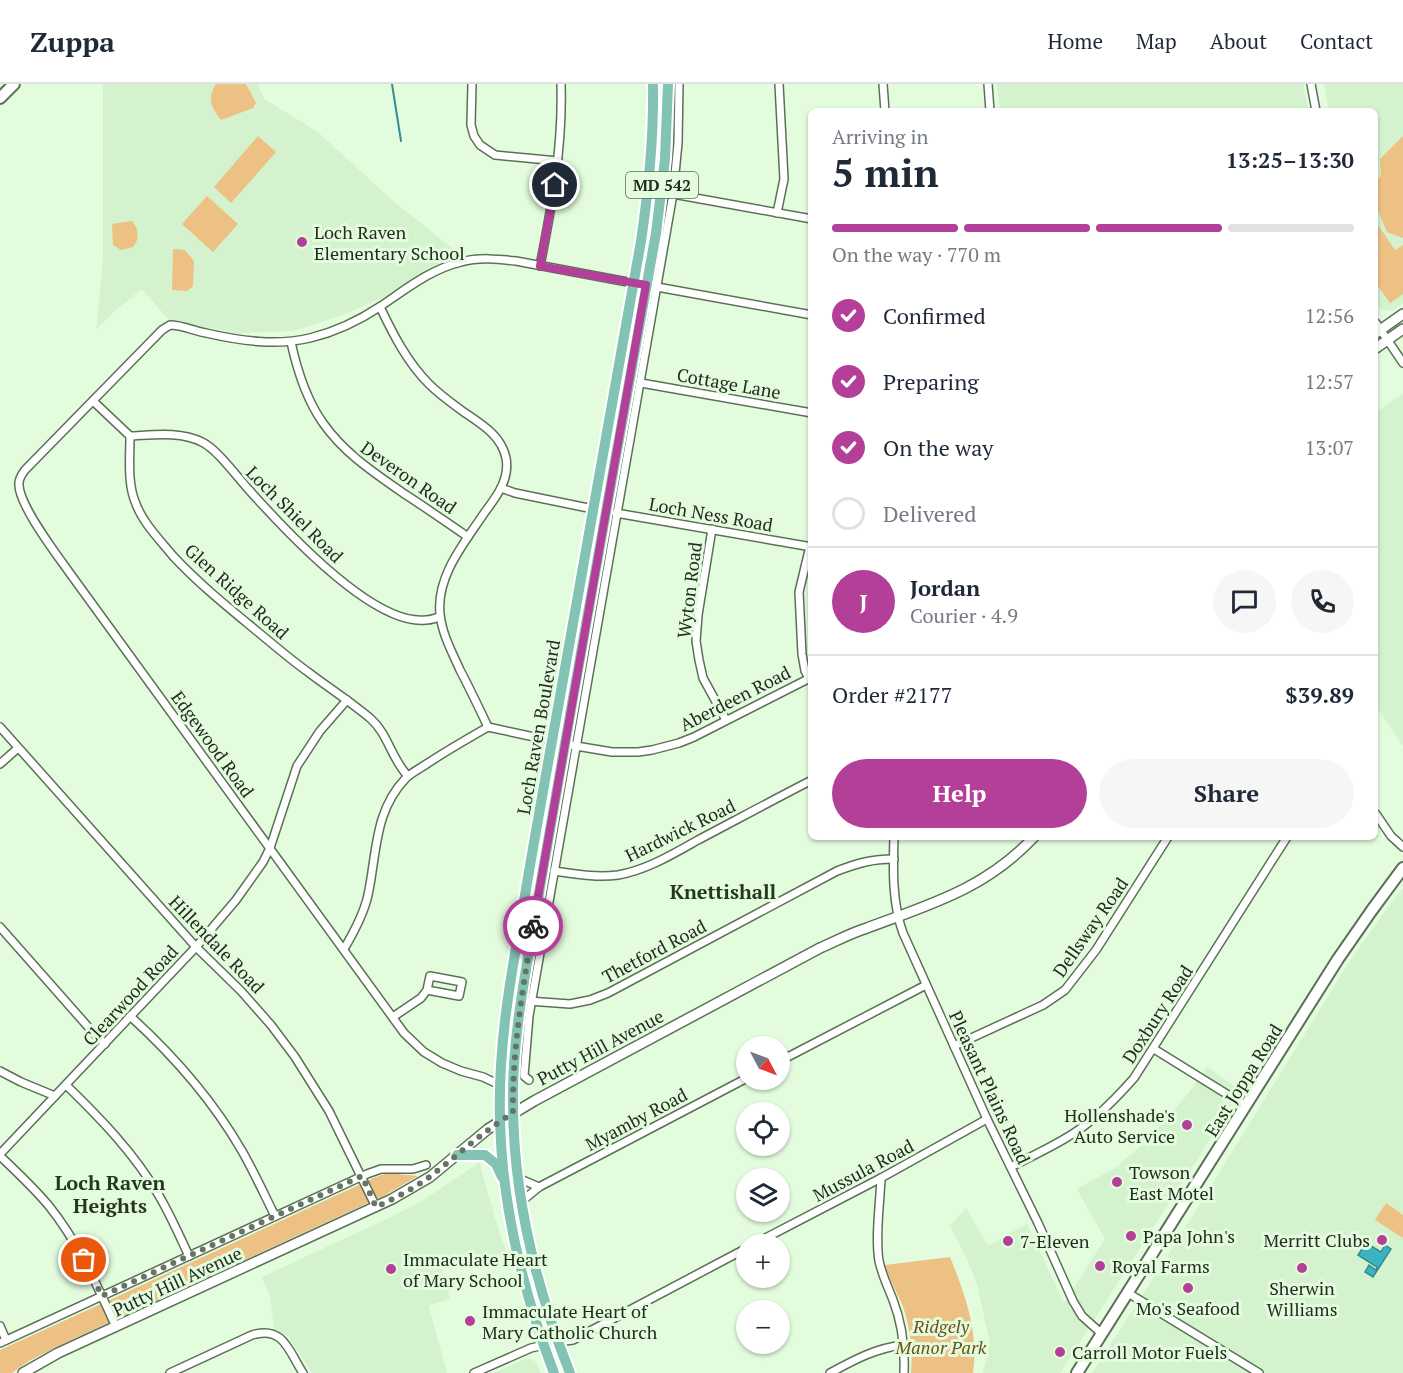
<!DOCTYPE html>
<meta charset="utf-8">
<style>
:root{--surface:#fff;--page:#f6f6f7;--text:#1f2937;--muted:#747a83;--line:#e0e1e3;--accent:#b43f98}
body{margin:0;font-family:"PT Serif",serif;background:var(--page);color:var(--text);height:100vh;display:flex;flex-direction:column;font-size:22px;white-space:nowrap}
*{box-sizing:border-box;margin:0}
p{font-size:20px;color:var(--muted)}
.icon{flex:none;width:33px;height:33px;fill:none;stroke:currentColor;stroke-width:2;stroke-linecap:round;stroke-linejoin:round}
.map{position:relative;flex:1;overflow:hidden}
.details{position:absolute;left:808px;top:24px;width:570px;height:732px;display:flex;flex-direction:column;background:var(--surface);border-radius:9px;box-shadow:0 2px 4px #0004}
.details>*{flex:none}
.needle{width:39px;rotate:131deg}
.fabs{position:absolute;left:736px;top:952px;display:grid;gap:12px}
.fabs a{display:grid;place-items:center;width:54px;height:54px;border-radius:50%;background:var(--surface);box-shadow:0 2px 4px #0004;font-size:30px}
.pin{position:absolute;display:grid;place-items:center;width:51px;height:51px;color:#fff;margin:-26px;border:3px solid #fff;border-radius:50%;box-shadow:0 2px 6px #0007}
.courier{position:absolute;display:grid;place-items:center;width:60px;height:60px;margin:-30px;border:4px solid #b43f98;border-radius:50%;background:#fff;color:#222;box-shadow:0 2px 8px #0007}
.overview em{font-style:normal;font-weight:700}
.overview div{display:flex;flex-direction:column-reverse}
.overview{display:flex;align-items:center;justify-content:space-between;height:102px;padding:0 24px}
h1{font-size:39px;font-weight:700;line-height:45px}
.bar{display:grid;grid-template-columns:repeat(4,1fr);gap:9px 6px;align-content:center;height:72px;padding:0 24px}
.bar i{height:8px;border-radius:4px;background:var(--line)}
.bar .active{background:var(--accent)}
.bar p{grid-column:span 4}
.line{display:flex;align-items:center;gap:15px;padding:0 24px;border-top:2px solid var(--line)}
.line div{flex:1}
.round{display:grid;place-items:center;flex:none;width:63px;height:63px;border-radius:32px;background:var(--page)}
ol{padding:0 24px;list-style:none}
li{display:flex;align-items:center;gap:18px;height:66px}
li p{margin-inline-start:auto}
li .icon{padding:6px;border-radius:50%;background:var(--accent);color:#fff;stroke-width:4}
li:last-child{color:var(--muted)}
li i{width:33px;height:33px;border:3px solid var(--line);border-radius:50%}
.action{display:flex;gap:12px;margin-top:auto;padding:12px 24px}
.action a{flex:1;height:69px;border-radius:36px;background:var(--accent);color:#fff;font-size:24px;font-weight:700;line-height:69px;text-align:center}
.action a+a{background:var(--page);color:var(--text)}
header{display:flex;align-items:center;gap:36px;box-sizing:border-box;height:84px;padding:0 30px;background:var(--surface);border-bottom:2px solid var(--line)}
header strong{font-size:28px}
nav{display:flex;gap:33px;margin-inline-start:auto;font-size:21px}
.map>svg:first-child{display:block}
</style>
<header>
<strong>Zuppa</strong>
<nav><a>Home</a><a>Map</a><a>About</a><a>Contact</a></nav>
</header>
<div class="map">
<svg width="1403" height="1289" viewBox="0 0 1403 1289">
<rect width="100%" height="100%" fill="#e3fcde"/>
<g fill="#d4f2ce">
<polygon points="103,0 258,0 264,15 318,48 393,117 456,167 407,203 340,232 293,247 237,249 169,236 142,205 117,225 96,246 103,176"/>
<polygon points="997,0 1303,0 1309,27 1000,27"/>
<polygon points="1324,0 1403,0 1403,219 1392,227 1380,225 1376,217 1376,27 1329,27"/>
<polygon points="1403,310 1403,662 1376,622 1376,328"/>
<polygon points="1403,805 1403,1289 1092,1289 1167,1173 1351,875 1394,815"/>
<polygon points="1207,983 1241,1007 1060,1289 983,1289 990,1259 977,1200 967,1175 950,1142 966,1124 988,1162 1027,1140 1064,1219 1105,1155 1077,1105 1115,1084 1137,1065 1163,1039 1187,1011"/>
<polygon points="480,1078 482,1089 497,1141 507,1170 442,1186 450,1215 430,1221 429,1223 447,1289 312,1289 288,1252 274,1245 270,1212 262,1193 395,1131 425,1115"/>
<polygon points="528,1274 535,1277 541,1289 493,1289"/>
</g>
<g fill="#edc183">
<path d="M216 0H246L256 19 253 24 221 36C211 24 207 14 216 0Z"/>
<polygon points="258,52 276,68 231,119 214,103"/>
<polygon points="1403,52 1403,154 1387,148 1376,122 1376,97 1381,92 1380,75"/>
<polygon points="207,112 238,140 213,168 182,140"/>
<path d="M132 137C139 146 140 154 133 163L121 166 113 161 112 140Z"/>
<polygon points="1376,138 1395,166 1403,161 1403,210 1390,219 1376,199 1376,180 1379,177 1376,172"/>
<polygon points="173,165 185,166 194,177 193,202 187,207 172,206"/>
<polygon points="388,1089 418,1092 385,1111 58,1262 29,1277 12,1289 0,1289 0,1266 114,1214 376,1093"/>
<polygon points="1386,1119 1403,1131 1403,1154 1375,1136"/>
<path d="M950 1173C965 1210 979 1249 973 1289H911C913 1266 910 1241 902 1220 896 1207 889 1194 885 1181Z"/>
</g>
<polygon fill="#3bb4c1" stroke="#348b91" stroke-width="1.5" points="1366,1159 1381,1168 1385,1161 1391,1165 1373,1193 1365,1188 1369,1181 1376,1186 1377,1183 1358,1171"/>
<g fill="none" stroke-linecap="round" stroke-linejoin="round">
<polyline stroke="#348b91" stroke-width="2" points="392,0 401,57"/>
<defs>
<g id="minor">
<polyline points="472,0 471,41 474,52 480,61 495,71 558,77"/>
<polyline points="883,0 885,27"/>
<polyline points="988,0 990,27"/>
<polyline points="1311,0 1316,27"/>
<polyline points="673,110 812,135"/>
<polyline points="777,129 784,95 779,0"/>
<path d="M540 182C552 121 563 62 561 0"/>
<polyline points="646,201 812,231"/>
<path d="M380 223C393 250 407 278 429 300 438 309 450 318 461 326 479 339 501 350 506 374 510 395 497 412 485 428 465 458 436 492 440 530 442 550 452 568 460 586 470 605 479 624 488 643"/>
<polyline points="1376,239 1403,279"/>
<path d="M291 258C297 286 306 315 323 339 344 369 373 388 403 409 425 423 446 438 468 453"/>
<polyline points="641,299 812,329"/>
<path d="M93 317 130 352C130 374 127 400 136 420 143 439 160 456 173 472 199 500 229 524 258 548 275 562 291 576 308 588 329 604 351 618 371 635 388 650 392 676 408 692"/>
<path d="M130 352C153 351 180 347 202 358 218 366 237 393 250 407 284 445 373 542 426 536 431 536 435 534 440 533"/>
<polyline points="501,404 515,409 593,425"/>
<polyline points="616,429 812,463"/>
<polyline points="712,445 698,531 696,557 699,576 703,594 726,636"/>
<polyline points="809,594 805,587 802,570 799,508 810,462"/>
<polyline points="0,643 196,863 241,907 271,941 295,973 329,1027 376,1123"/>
<polyline points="488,643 576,662 612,668 638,668 652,666 679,659 694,653 812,593"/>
<polyline points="0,680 18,664"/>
<polyline points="1376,730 1391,752 1403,763"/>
<path d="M894 753C893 785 892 819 903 849L987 1035 1038 1139 1073 1217 1082 1232 1102 1250"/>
<path d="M554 787C575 790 597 794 618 791 647 786 673 770 698 756 736 736 773 716 812 696"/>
<polyline points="0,843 90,945 105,960"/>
<path d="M344 865C354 848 364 830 368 811 377 769 374 727 406 694 411 689 419 685 425 681 446 667 467 655 488 643"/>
<path d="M528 917 570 920 590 916 608 909 837 787C858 779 872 775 894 775"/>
<path d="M130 932C174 972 212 1015 242 1067 254 1088 264 1110 275 1132"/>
<polyline points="393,933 421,914 427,906 430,892 462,898 459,912 427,906"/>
<polyline points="954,962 1043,921 1065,906 1096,866 1168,753"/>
<polyline points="1154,965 1246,1022"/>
<polyline points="780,977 926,901"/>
<polyline points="0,987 21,998 55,1012"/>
<polyline points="529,996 524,992 529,932 673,110 678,59 679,0"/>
<path d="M66 1001C100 1034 134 1069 158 1110 170 1130 179 1151 189 1172"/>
<path d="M500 1001 483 993 461 987 442 979 424 968 404 949 69 488C57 471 17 419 19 399 19 394 22 390 25 386L162 246 170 241C182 241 194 247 206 249 241 257 276 262 310 254 335 248 360 236 381 222 406 205 431 185 461 178 479 173 498 175 516 177L633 199"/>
<polyline points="0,1070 196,863 236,816 263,778 270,764 297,682 320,647 347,616"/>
<path d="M0 1072C17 1088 34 1104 49 1122 78 1158 97 1201 116 1243"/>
<path d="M1011 1083C1035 1070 1062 1059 1084 1042 1103 1028 1119 1011 1134 994L1287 753"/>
<polyline points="518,1094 539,1103"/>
<path d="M881 1094C880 1120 875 1152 879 1177 882 1191 888 1203 893 1216 902 1239 905 1265 904 1289"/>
<polyline points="522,1117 539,1103 747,994"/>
<polyline points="752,1161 881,1094 987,1035"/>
<polyline points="1128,1209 1259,1289"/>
<polyline points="0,1242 6,1256"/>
<polyline points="558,1258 573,1256 747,1164"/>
<polyline points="0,1259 367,1090 381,1085 413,1085 426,1081"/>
<path d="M170 1289 252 1251C284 1241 289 1268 303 1289"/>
<polyline points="474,1289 531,1264 544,1261"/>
<path d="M830 1289C854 1276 876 1264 903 1261"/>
</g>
<g id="tertiary">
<polyline points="1376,249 1403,230"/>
<polyline points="1376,264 1403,245"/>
<path d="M23 1289 58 1269 392 1115 430 1093 488 1045 534 1017 820 864C836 857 851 849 867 844 931 820 985 805 1034 753"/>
</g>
<g id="secondary">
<polyline points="0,14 14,0"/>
<polyline points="1077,1289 1338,875 1372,826 1403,784"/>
</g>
<g id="primary">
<polyline points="457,1071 485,1071 496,1080 502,1093"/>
<path d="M554 1289C523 1208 502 1123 500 1036 498 967 509 902 521 835 533 762 546 690 559 618 586 464 613 310 641 157 649 103 654 54 653 0"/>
<path d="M570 1289C535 1201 512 1106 513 1011 513 957 523 903 532 849 545 771 559 693 573 614 601 459 627 304 656 149L665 75 668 0"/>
</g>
</defs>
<use href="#minor" stroke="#5b7157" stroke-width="10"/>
<use href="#tertiary" stroke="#5b7157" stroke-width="12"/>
<use href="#secondary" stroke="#5b7157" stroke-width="14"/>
<use href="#primary" stroke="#fff" stroke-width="14"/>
<use href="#minor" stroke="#fff" stroke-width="7"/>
<use href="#tertiary" stroke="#fff" stroke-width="9"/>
<use href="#secondary" stroke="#fff" stroke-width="10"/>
<use href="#primary" stroke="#82c3b3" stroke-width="10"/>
</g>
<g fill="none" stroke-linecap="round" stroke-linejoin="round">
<path stroke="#667563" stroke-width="6" stroke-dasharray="0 10.8" d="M84 1176 102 1212 362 1092 376 1123C395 1114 415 1104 432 1091 459 1070 484 1047 513 1029 512 966 523 904 533 842"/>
<polyline stroke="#b43f98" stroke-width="8" points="533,842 646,201 540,182 555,101"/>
</g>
<g fill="#b43f98" stroke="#e3fcde" stroke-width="2">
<circle cx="302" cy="158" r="6"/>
<circle cx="1187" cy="1041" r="6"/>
<circle cx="1117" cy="1098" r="6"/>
<circle cx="1131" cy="1152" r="6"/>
<circle cx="1382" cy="1156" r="6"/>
<circle cx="1008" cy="1157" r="6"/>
<circle cx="1100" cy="1182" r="6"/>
<circle cx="1302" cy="1184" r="6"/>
<circle cx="391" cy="1185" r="6"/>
<circle cx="1188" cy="1204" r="6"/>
<circle cx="470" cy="1237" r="6"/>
<circle cx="1060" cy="1268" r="6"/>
</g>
<g text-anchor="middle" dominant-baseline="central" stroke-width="6" stroke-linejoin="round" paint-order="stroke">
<rect fill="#e3fcde" stroke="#5d6a5a" stroke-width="1.5" x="626" y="88" width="72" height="26" rx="4.5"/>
<g font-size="16" font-weight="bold" fill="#232c21">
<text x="662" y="101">MD 542</text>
</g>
<g font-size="18" fill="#232c21" stroke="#e3fcde" text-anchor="start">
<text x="314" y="148">Loch Raven<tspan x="314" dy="21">Elementary School</tspan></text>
<text x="1175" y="1031" text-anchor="end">Hollenshade's<tspan x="1175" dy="21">Auto Service</tspan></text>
<text x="1129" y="1088">Towson<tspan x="1129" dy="21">East Motel</tspan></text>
<text x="1143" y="1152">Papa John's</text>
<text x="1370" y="1156" text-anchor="end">Merritt Clubs</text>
<text x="1020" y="1157">7-Eleven</text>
<text x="403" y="1175">Immaculate Heart<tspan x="403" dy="21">of Mary School</tspan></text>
<text x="1112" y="1182">Royal Farms</text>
<text x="1302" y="1204" text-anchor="middle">Sherwin<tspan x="1302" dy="21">Williams</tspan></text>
<text x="1188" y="1224" text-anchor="middle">Mo's Seafood</text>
<text x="482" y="1227">Immaculate Heart of<tspan x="482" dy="21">Mary Catholic Church</tspan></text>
<text x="1072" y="1268">Carroll Motor Fuels</text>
</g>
<g font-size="18" fill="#232c21" stroke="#e3fcde">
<text transform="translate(729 299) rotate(10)">Cottage Lane</text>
<text transform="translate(409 393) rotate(35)">Deveron Road</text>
<text transform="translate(295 430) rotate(45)">Loch Shiel Road</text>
<text transform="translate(711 430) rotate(10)">Loch Ness Road</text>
<text transform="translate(689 506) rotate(-83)">Wyton Road</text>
<text transform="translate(237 507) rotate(42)">Glen Ridge Road</text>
<text transform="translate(735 614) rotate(-27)">Aberdeen Road</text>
<text transform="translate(538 643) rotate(-80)">Loch Raven Boulevard</text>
<text transform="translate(213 660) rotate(54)">Edgewood Road</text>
<text transform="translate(680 746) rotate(-26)">Hardwick Road</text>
<text transform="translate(1090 843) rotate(-55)">Dellsway Road</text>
<text transform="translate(217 860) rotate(46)">Hillendale Road</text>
<text transform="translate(654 867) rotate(-28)">Thetford Road</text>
<text transform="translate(130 911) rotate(-47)">Clearwood Road</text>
<text transform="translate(1157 930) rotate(-57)">Doxbury Road</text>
<text transform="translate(600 963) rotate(-28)">Putty Hill Avenue</text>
<text transform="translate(1243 996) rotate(-58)">East Joppa Road</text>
<text transform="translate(990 1003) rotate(65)">Pleasant Plains Road</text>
<text transform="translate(636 1035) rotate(-28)">Myamby Road</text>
<text transform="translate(863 1086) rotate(-28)">Mussula Road</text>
<text transform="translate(177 1197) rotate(-25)">Putty Hill Avenue</text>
</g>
<g font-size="18" font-style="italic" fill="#704f1a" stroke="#e3fcde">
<text x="941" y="1242">Ridgely<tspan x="941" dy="21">Manor Park</tspan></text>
</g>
<g font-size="20" font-weight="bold" fill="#243821" stroke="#e3fcde">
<text x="723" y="807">Knettishall</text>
<text x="110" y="1098">Loch Raven<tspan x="110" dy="23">Heights</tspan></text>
</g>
</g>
</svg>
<div class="fabs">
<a><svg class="needle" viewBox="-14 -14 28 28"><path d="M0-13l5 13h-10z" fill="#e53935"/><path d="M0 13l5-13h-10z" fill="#747a83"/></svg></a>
<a><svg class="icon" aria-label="locate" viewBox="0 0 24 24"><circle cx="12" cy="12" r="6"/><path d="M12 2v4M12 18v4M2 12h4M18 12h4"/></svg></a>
<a><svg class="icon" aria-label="layers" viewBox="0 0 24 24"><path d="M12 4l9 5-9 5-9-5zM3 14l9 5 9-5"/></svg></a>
<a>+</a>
<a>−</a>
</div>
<div class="pin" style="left:84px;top:1176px;background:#ea580c"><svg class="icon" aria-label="bag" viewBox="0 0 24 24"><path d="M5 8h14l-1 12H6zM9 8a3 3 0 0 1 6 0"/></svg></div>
<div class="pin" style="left:555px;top:101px;background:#1f2937"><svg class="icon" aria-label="home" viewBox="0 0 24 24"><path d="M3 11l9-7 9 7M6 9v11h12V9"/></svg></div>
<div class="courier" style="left:533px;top:842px"><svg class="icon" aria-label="bike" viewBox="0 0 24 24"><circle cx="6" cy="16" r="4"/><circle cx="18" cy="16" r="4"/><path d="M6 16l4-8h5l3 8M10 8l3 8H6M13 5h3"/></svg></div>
<section class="details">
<div class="overview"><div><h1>5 min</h1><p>Arriving in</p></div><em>13:25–13:30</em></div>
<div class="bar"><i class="active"></i><i class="active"></i><i class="active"></i><i></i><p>On the way · 770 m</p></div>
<ol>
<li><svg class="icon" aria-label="check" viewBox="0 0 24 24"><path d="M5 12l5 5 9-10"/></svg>Confirmed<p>12:56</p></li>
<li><svg class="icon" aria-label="check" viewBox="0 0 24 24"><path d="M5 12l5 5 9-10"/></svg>Preparing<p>12:57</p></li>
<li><svg class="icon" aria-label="check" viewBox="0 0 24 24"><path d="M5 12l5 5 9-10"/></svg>On the way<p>13:07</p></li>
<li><i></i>Delivered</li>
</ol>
<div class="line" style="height:108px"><b class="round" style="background:var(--accent);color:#fff">J</b><div><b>Jordan</b><p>Courier · 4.9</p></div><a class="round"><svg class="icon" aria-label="chat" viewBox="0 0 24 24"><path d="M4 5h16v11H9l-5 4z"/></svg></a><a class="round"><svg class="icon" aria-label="phone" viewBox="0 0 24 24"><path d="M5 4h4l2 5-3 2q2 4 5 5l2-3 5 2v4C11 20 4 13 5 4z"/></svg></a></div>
<div class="line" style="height:78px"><div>Order #2177</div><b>$39.89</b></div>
<div class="action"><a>Help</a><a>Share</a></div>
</section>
</div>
